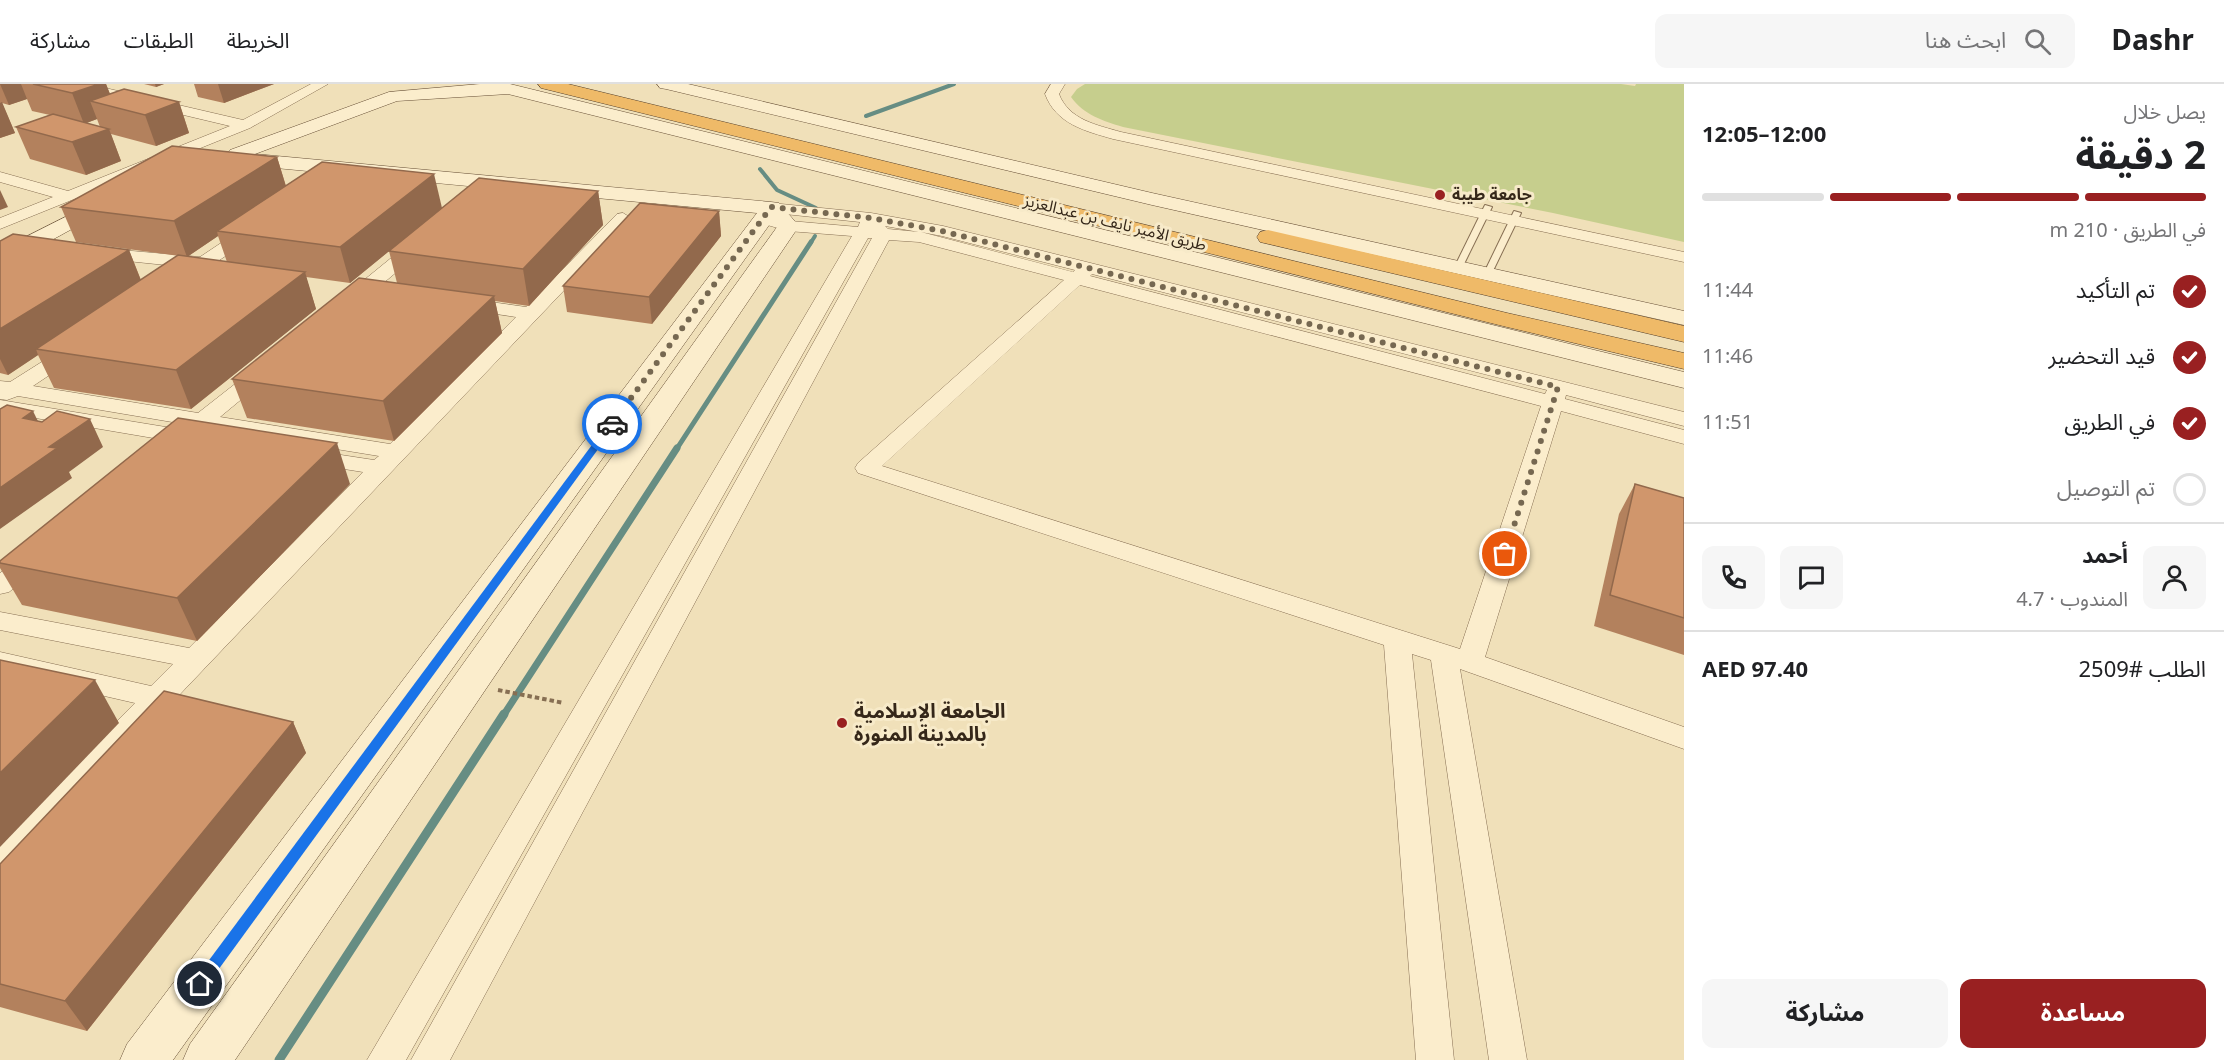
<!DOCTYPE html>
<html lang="ar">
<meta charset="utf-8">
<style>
:root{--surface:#fff;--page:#f6f6f6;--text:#202124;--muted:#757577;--line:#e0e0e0;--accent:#992021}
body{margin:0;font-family:Georgia,"Noto Sans Arabic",serif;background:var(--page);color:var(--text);direction:rtl;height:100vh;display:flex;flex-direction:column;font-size:22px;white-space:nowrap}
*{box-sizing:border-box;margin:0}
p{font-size:20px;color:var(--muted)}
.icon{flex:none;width:33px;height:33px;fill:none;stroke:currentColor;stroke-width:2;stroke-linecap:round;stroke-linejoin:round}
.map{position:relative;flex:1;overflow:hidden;direction:ltr}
.side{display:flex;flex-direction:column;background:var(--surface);width:540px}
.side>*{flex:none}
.pin{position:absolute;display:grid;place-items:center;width:51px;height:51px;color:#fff;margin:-26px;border:3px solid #fff;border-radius:50%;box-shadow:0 2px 6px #0007}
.courier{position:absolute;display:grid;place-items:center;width:60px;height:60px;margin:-30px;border:4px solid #1a73e8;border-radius:50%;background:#fff;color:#222;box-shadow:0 2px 8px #0007}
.headline em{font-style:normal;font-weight:700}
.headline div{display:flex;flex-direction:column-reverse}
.headline{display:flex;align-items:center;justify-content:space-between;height:102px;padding:0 18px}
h1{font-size:39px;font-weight:700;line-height:45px}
.bar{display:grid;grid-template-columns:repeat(4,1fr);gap:9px 6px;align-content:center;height:72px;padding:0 18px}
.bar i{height:8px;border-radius:4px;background:var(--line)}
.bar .active{background:var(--accent)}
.bar p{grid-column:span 4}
.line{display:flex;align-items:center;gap:15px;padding:0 18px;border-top:2px solid var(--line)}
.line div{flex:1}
.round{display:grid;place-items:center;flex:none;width:63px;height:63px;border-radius:12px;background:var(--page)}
ol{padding:0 18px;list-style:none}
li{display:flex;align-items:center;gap:18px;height:66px}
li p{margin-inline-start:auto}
li .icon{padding:6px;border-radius:50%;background:var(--accent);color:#fff;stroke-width:4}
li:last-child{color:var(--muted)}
li i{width:33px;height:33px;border:3px solid var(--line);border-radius:50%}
.button{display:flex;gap:12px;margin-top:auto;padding:12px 18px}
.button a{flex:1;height:69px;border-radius:12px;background:var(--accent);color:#fff;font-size:24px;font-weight:700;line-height:69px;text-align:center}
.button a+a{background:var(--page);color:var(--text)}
header{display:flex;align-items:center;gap:36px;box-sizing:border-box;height:84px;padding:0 30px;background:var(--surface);border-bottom:2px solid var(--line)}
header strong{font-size:28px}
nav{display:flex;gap:33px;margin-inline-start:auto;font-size:21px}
.search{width:420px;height:54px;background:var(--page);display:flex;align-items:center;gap:15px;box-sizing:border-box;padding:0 21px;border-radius:12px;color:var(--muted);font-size:22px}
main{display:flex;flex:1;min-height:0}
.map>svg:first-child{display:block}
</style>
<header>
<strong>Dashr</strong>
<div class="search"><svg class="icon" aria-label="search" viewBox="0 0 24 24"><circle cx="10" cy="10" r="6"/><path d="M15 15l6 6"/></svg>ابحث هنا</div>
<nav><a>الخريطة</a><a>الطبقات</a><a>مشاركة</a></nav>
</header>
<main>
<section class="side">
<div class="headline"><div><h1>2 دقيقة</h1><p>يصل خلال</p></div><em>12:00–12:05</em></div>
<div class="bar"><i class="active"></i><i class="active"></i><i class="active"></i><i></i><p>في الطريق · 210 m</p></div>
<ol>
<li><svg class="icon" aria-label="check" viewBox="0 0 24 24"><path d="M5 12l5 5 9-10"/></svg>تم التأكيد<p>11:44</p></li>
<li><svg class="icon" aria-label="check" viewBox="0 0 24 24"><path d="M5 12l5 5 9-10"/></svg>قيد التحضير<p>11:46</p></li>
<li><svg class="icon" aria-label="check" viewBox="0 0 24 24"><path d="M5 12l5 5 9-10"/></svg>في الطريق<p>11:51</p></li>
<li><i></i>تم التوصيل</li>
</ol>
<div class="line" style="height:108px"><a class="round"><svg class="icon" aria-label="person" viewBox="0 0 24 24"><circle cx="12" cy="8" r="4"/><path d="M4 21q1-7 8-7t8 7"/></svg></a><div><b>أحمد</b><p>المندوب · 4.7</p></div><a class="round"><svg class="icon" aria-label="chat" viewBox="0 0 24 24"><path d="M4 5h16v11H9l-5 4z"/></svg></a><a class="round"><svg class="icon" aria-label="phone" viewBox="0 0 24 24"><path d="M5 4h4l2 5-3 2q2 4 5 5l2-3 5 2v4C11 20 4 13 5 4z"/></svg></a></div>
<div class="line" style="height:78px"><div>الطلب #2509</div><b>AED 97.40</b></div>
<div class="button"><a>مساعدة</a><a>مشاركة</a></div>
</section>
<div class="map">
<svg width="1684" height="976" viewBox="0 0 1684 976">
<rect width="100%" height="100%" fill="#f0e0b9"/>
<path fill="#c6ce8d" d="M1085 0H1621L1635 2 1636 0H1684V158L1553 129 1123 43C1103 37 1084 31 1071 13L1077 5Z"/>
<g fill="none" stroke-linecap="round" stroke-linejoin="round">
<g stroke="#668d83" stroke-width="4">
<polyline points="866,32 954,0"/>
<polyline points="760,85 777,106 816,124"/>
<polyline points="810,160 815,152"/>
</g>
<polyline stroke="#668d83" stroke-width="5" points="676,366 811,158"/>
<polyline stroke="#668d83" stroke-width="7" points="503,632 677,364"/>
<polyline stroke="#668d83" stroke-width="9" points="279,976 504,630"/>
<defs>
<g id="service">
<polygon points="1485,121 1492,123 1462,184 1455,186 1454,184"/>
<polygon points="1514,127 1521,129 1491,191 1484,193 1483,191"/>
</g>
<g id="minor">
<polygon points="64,0 88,0 243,36 311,0 328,0 250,44 0,145 0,134 53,113 0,98 0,88 68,107 230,42 66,3"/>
<path d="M1051 0H1065L1059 10C1069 36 1097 41 1121 48L1684 168V178L1113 55C1085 47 1056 40 1045 10Z"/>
<path d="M771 119 871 129 943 142 1684 328V342L1566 311 1565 315 1684 346V360L1561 327 1485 573 1684 643V665L1460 585 1527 976H1489L1431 576 1412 570 1454 976H1416L1384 561 858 389 855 384 858 379 1064 196 919 158 889 156 450 976H411L872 154H868L406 976H367L852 152 788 147 757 138 755 134C759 127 763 121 771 119ZM775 129 860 138 858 143 790 137 773 132ZM885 142 919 148 888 145ZM921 148 942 152 1075 186 1073 188ZM1092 190 1547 306 1545 310 1090 192ZM1080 201 1541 322 1460 565 882 382Z"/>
<path d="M623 129 631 134 629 138 12 787 0 790V756L135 619 0 588V568L151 602 173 580 0 546V528L189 564 363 388 300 378 297 373 300 368 308 366 374 376 379 372 207 344 200 349 203 354 200 359C189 361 178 367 166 364L163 359 165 356 0 328V316L178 345 184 340 18 312 7 316 0 315V297L10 298 67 262H81L84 266 81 270 33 302 198 329 258 282 265 280 272 282 275 286 272 290 220 333 390 360 516 233 456 224 454 220 456 216 463 214 526 223 617 130Z"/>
<polygon points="251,142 257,143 260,147 257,151 185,199 173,199 170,195 185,183 98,174 92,173 89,169 92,165 98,164 200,173 245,143"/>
<polygon points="418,156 424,157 427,161 424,165 356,222 342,222 340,218 342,214 412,157"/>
<polygon points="35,466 44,468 48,474 44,480 9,508 0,510 0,489 26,468"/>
</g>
<g id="secondary">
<polygon points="480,0 510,0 1684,288 1684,304 508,10 397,17 255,70 771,118 779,119 799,142 235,976 183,976 190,960 777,143 772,137 173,976 120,976 127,960 757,129 233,80 226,78 223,74 230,66 389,8"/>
<polygon points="657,0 688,0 1152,109 1684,227 1684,241 1152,121 666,5 660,4"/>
<polygon points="107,112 114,114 118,118 114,122 8,180 0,182 0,166"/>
</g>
<g id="trunk">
<polygon points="538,0 568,0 1507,229 1684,269 1684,285 1507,243 541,4"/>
<polygon points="1268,146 1684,242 1684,258 1260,158 1257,153 1260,148"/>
</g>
</defs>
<use href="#service" stroke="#876f53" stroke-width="2"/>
<use href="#minor" stroke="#876f53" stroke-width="1"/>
<use href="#secondary" stroke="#685037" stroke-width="1"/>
<use href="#trunk" stroke="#533d28" stroke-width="1"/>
<polyline stroke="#876f53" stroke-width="4" stroke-dasharray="4.5 3" stroke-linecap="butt" points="498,606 564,619"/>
<use href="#service" fill="#fbedcc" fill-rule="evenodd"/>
<use href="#minor" fill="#fbedcc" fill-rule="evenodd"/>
<use href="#secondary" fill="#fbedcc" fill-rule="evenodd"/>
<use href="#trunk" fill="#efba68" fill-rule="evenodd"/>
</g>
<g fill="#b3815d" fill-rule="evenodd">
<path d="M0 0H106L110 10 179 18 189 49 156 62 111 50 121 77 86 91 30 75 16 43 50 31 32 27 27 15 9 21 2 19 15 49 0 54ZM97 35 100 43 86 39Z"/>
<polygon points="144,0 164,0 156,3"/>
<polygon points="194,0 274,0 224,19 198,13"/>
<polygon points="277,73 286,102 442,124 598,107 603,141 529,222 495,217 502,249 394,357 247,334 232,295 397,199 389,167 350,199 306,193 316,225 191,325 54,304 38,271 8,291 0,289 0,157 129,166 141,196 227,178 218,152 187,173 76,158 61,123"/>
<polygon points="719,127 721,152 652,240 567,228 563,202"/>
<polygon points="350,400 197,557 22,521 0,484 0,477"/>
<polygon points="1635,400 1684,414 1684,571 1594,542 1619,430"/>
<polygon points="293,638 306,669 87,947 0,923 0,780"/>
</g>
<g fill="#92694c">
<polygon points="0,0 21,0 27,15 9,21"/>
<polygon points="99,0 106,0 115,23 90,17 97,35 84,40 72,9"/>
<polygon points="155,0 164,0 156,3"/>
<polygon points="218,0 274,0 224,19"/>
<polygon points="2,18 15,49 0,54 0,19"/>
<polygon points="179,18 189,49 156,62 145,31"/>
<polygon points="109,45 121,77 86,91 72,58"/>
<polygon points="277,73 287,106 217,147 218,152 187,173 174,137"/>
<polygon points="434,90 442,124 350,199 340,163"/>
<polygon points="0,106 8,123 0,126"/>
<polygon points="598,107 603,141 529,222 523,185"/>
<polygon points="719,127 721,152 652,240 649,213"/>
<polygon points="129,166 143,202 36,265 38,271 8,291 0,275 0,245"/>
<polygon points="305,188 316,225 191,325 176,286"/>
<polygon points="494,212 502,249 394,357 383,317"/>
<polygon points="33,327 47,356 23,334"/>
<polygon points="90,335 103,363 69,388 72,394 0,445 0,404 49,363"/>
<polygon points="337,359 350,400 197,557 177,514"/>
<polygon points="95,596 119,639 0,763 0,689"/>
<polygon points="293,638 306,669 87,947 65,917"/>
</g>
<g fill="#d0966c" stroke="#92694c" stroke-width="1.5">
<polygon points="33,0 99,0 72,9"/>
<polygon points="124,5 179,18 145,31 90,17"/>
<polygon points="53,30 109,45 72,58 16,43"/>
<polygon points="172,62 277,73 174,137 61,123"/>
<polygon points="322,78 434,90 340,163 217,147"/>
<polygon points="479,94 598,107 523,185 389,167"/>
<polygon points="640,119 719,127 649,213 563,202"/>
<polygon points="13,150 129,166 0,245 0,157"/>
<polygon points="178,171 305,188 176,286 36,265"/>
<polygon points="359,194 494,212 383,317 232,295"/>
<polygon points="7,321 33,327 23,334 42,338 57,327 90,335 49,363 57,364 0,404 0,325"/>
<polygon points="178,334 337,359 177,514 0,479 0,477"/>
<polygon points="1635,400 1684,414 1684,534 1610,511"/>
<polygon points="0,576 95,596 0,689"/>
<polygon points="164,607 293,638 65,917 0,900 0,780"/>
</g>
<polygon fill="#1a73e8" points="612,337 616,340 615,342 205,904 200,906 195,904 193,900 195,895 609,338"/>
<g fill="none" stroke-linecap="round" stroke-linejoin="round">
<polyline stroke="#766851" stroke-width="6" stroke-dasharray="0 10.8" points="612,340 771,123 871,134 942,147 1558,303 1505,470"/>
</g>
<g fill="#992021" stroke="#f7eac9" stroke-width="2">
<circle cx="1440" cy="111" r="6"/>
<circle cx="842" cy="639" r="6"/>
</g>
<g text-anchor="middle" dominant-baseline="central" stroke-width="6" stroke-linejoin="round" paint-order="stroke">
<g font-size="16" font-weight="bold" fill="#352719" stroke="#f7eac9" text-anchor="start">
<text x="1452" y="111">جامعة طيبة</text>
</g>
<g font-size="16" fill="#352719" stroke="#f7eac9">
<text transform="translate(1115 139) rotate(14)">طريق الأمير نايف بن عبدالعزيز</text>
</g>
<g font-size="20" font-weight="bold" fill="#352719" stroke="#f7eac9" text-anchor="start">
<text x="854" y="628">الجامعة الإسلامية<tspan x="854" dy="23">بالمدينة المنورة</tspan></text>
</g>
</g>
</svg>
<div class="pin" style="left:1505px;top:470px;background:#ea580c"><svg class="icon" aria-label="bag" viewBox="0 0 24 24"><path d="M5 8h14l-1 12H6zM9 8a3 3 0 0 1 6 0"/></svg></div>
<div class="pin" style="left:200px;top:900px;background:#1f2937"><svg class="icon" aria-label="home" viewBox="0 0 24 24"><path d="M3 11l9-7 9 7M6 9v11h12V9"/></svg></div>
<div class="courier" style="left:612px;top:340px"><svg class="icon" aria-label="car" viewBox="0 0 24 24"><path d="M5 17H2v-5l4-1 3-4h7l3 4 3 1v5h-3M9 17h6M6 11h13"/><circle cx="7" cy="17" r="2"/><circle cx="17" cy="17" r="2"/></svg></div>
</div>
</main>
